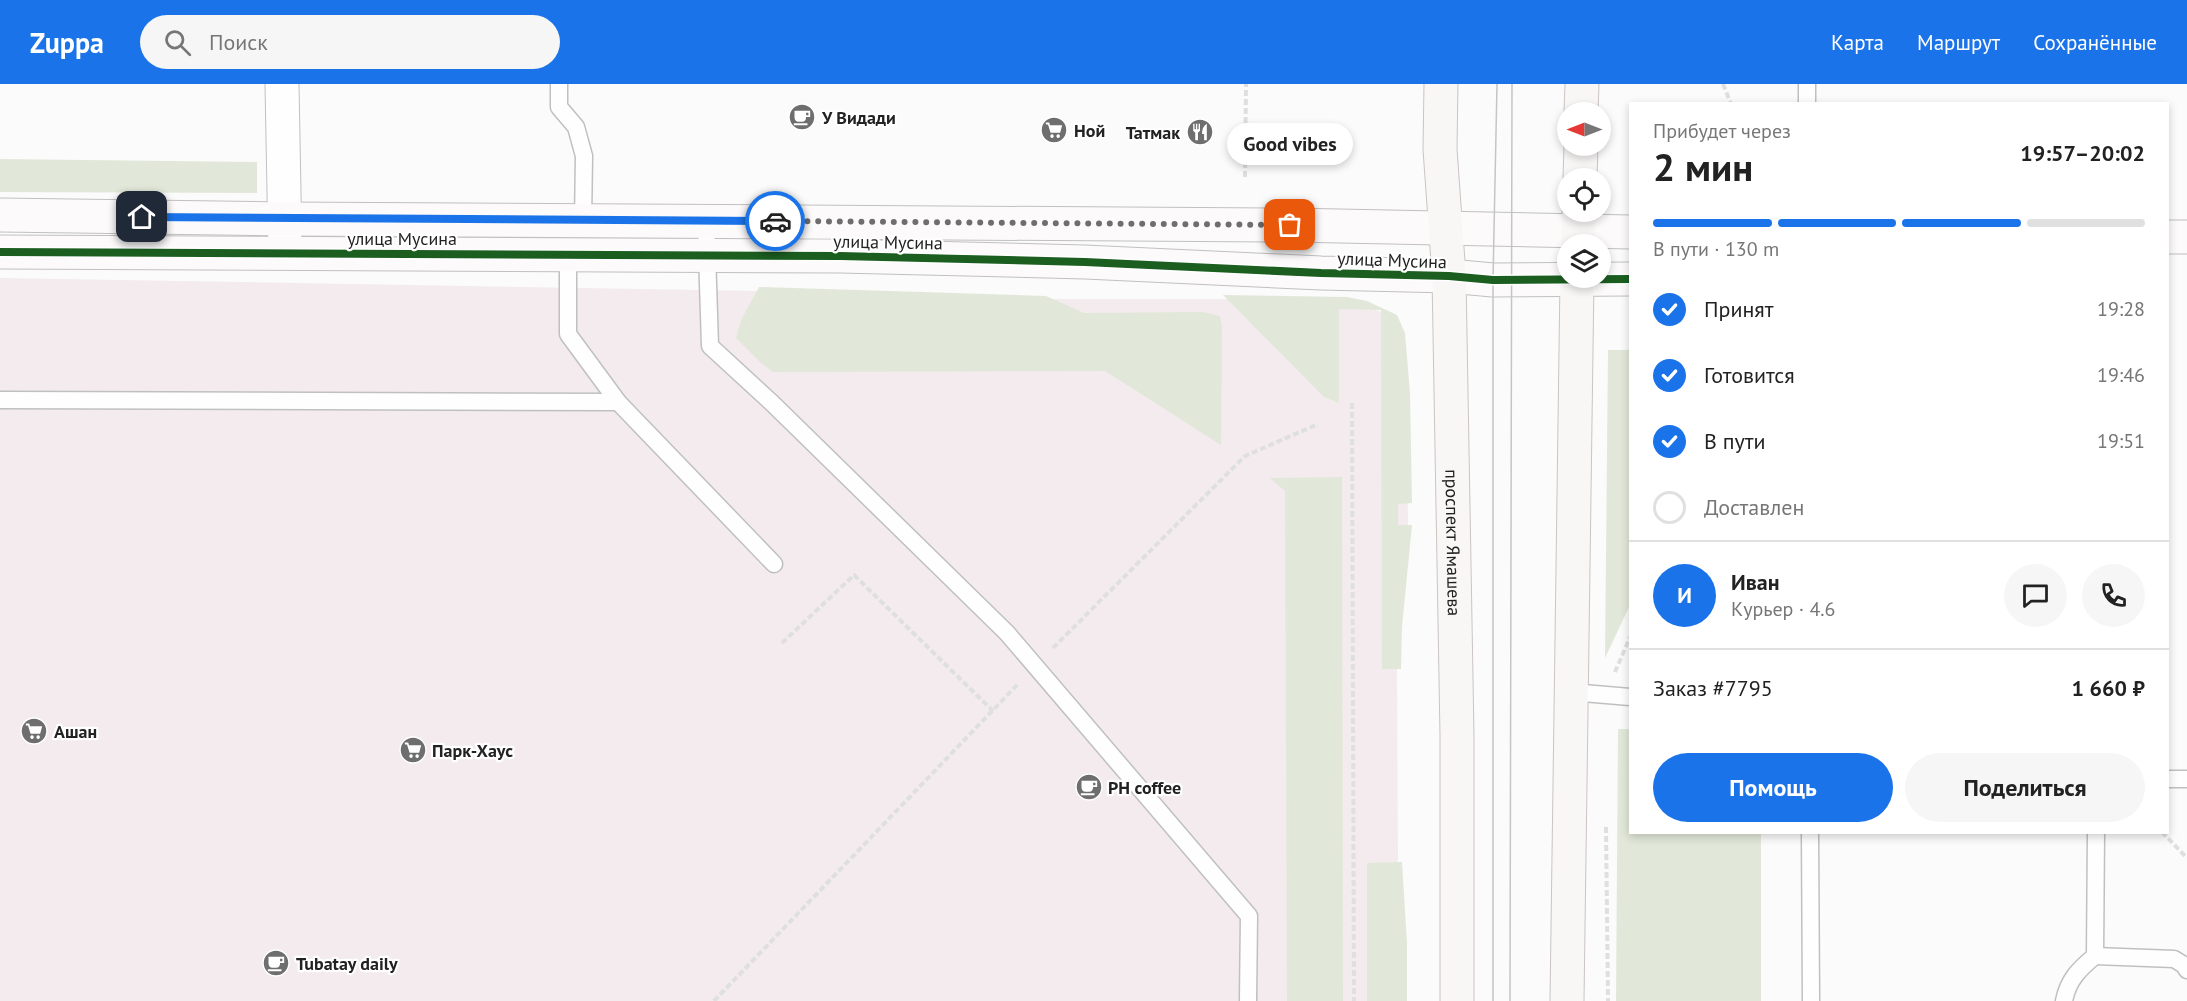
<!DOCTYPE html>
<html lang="ru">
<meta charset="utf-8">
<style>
:root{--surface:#fff;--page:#f6f6f6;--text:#222;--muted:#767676;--line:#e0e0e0;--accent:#1a73e8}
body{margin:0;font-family:"PT Sans",sans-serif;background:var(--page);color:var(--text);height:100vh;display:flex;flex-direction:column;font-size:22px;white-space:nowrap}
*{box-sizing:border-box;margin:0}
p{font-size:20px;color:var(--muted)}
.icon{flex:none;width:33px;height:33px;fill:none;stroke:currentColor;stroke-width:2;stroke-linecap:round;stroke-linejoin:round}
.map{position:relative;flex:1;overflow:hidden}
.side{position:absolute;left:1629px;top:18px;width:540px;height:732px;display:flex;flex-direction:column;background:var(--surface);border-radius:0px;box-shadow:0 3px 9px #0003}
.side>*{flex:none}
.needle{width:39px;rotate:270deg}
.fabs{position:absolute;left:1557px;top:18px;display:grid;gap:12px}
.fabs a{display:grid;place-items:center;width:54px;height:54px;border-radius:50%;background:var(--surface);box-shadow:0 3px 9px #0003;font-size:30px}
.pin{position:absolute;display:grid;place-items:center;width:51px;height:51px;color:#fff;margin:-26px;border-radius:12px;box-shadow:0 3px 9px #0006}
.courier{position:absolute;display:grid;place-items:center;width:60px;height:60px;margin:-30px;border:4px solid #1a73e8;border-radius:50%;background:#fff;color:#222;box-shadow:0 2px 8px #0007}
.bubble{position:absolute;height:42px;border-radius:21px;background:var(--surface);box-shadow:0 3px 9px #0003;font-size:20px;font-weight:700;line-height:42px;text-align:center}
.headline em{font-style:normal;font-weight:700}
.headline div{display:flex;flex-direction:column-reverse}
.headline{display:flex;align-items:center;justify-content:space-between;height:102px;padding:0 24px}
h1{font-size:39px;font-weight:700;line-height:45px}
.bar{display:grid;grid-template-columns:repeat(4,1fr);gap:9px 6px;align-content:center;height:72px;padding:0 24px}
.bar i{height:8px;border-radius:4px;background:var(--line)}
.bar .current{background:var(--accent)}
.bar p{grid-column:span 4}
.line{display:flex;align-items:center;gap:15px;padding:0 24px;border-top:2px solid var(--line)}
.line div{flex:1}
.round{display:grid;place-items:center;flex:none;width:63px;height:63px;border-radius:32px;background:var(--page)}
ol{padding:0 24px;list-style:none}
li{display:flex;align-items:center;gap:18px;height:66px}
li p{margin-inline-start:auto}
li .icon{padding:6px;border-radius:50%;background:var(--accent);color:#fff;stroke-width:4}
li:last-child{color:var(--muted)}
li i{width:33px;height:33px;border:3px solid var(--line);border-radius:50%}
.action{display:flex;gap:12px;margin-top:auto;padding:12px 24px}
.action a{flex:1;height:69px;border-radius:36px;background:var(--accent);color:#fff;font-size:24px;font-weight:700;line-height:69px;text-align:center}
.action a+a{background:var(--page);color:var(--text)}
header{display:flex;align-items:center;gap:36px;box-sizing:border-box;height:84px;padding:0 30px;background:var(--accent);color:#fff}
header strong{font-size:28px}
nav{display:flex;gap:33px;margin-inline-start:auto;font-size:21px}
.search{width:420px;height:54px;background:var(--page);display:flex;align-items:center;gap:15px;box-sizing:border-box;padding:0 21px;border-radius:33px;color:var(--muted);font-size:22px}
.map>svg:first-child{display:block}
</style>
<header>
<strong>Zuppa</strong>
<div class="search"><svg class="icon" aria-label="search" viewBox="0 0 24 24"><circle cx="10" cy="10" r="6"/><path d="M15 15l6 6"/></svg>Поиск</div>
<nav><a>Карта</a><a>Маршрут</a><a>Сохранённые</a></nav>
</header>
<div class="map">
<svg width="2187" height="917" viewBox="0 0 2187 917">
<rect width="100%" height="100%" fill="#fbfbfb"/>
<polygon fill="#f3ebed" points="0,194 761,207 1045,215 1233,215 1366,221 1394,234 1407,310 1408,445 1397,581 1398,781 1404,917 0,917"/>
<g fill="#e1e8d9">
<polygon points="0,75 257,78 257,109 0,108"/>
<polygon points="759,203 1046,212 1084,229 1202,228 1220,232 1222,243 1221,361 1105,287 773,288 760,278 736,254 741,236"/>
<polygon points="1223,211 1347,213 1367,217 1397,231 1405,249 1410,309 1412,419 1398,420 1398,441 1412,441 1402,543 1401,585 1382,585 1381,226 1339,225 1339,319 1324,313"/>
<polygon points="1608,266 1630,266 1630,521 1605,574"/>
<polygon points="1342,393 1343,917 1287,917 1285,407 1270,394"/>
<polygon points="1618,645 1630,645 1630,748 1761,749 1761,917 1616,917"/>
<polygon points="1402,778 1407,859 1407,917 1367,917 1367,779"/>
</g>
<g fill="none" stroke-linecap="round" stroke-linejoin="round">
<defs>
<g id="lane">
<polyline points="559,0 559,23 576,43 584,72 583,137"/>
<polyline points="1807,20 1807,0"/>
<polyline points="706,137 710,262 772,319 1007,549 1249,832 1248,917"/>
<polyline points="568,170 568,250 618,318 774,480"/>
<polyline points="0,316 618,318"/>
<polyline points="1571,608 1630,613"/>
<polyline points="2168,695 2187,695"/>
<polyline points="1810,748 1811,917"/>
<polyline points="2095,872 2174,875 2184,881 2187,886"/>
<path d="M2064 917C2068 896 2079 885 2095 872L2096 748"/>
</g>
<polyline id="street" points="282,0 285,163"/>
<g id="secondary">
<polyline points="0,131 285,135 1290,141 1630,148"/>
<polyline points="2168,153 2187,153"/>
<polyline points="0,168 840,172 1085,178 1321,189 1449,192 1493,196 1630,195"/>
</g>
<g id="primary">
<path id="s1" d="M1441 0 1440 65 1449 192 1457 652V917"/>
<polyline points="1581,28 1582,0"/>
<polyline points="1580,94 1581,62"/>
<polyline points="1578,160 1579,128"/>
<polyline points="1567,917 1577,194"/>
</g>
</defs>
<use href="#lane" stroke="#c0c0c1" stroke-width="19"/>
<use href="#street" stroke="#c0c0c1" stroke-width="35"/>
<use href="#secondary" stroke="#c0c0c1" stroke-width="35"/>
<use href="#primary" stroke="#cac4c3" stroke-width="35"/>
<g stroke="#dfdfdf" stroke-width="4" stroke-dasharray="6 3" stroke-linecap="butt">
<polyline points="1723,0 1731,20"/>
<polyline points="1245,93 1246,0"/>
<polyline points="1352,319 1354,917"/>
<polyline points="782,559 854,491 993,627"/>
<polyline points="1053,564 1245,372 1318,340"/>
<polyline points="1615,588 1630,553"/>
<polyline points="1606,743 1608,917"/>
<polyline points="2162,748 2187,774"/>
<polyline points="714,917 1019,599"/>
</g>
<use href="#lane" stroke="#fefefe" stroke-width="16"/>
<use href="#street" stroke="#fefefe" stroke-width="33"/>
<use href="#secondary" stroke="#fcfafa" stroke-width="33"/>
<use href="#primary" stroke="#f9f6f6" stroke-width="33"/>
<g stroke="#c5c5c5" stroke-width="1.5">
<polyline points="1493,917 1493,196 1497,0"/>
<polyline points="1510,917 1512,0"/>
</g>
<defs>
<polyline id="cycleway" points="0,168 840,172 1085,178 1321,189 1449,192 1493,196 1630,195"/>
</defs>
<use href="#cycleway" stroke="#fff" stroke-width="11"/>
<use href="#cycleway" stroke="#1b5e20" stroke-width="8"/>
</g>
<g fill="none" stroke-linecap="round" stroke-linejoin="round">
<polyline stroke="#6e6e6e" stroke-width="6" stroke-dasharray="0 10.8" points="775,137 1290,141"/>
<polyline stroke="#1a73e8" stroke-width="8" points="142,133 775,137"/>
</g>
<defs>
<symbol id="cafe-disc" viewBox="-11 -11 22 22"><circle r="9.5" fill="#6e6e6e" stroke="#fff"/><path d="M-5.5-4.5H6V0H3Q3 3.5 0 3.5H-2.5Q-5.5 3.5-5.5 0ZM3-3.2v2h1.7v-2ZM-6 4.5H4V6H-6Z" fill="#fff"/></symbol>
<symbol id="supermarket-disc" viewBox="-11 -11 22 22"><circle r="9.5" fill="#6e6e6e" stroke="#fff"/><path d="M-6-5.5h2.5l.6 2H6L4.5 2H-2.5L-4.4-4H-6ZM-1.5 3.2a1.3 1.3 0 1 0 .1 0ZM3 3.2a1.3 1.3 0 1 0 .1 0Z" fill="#fff"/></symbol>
<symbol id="restaurant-disc" viewBox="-11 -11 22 22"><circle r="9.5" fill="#6e6e6e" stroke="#fff"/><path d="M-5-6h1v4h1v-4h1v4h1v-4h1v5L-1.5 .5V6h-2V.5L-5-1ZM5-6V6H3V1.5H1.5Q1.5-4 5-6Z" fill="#fff"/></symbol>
</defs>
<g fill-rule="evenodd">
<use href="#cafe-disc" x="787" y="18" width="30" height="30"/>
<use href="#supermarket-disc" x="1039" y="31" width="30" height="30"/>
<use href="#restaurant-disc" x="1185" y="33" width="30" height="30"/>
<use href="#supermarket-disc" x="19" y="632" width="30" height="30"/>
<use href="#supermarket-disc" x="398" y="651" width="30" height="30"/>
<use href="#cafe-disc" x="1074" y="688" width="30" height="30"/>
<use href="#cafe-disc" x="261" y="864" width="30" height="30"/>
</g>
<g text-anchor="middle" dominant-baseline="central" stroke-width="4.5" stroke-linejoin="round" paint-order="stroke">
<g font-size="18" font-weight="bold" fill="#222" stroke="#fff" text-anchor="start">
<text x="822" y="33">У Видади</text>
<text x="1074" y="46">Ной</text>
<text x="1180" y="48" text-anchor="end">Татмак</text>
<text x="54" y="647">Ашан</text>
<text x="432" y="666">Парк-Хаус</text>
<text x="1108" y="703">PH coffee</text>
<text x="296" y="879">Tubatay daily</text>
</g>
<g font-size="18" fill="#222" stroke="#fff">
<text x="402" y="154">улица Мусина</text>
<text transform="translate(888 158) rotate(1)">улица Мусина</text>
<text transform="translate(1392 176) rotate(2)">улица Мусина</text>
<text stroke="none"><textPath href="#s1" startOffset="459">проспект Ямашева</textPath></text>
</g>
</g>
</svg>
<div class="fabs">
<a><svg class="needle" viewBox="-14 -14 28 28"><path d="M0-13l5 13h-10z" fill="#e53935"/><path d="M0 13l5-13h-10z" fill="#767676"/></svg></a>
<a><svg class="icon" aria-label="locate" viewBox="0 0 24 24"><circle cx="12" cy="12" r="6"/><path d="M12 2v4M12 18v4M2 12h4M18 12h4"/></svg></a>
<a><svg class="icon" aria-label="layers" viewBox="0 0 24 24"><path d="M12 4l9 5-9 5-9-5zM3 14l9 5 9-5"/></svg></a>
</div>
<div class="pin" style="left:1290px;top:141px;background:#ea580c"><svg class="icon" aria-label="bag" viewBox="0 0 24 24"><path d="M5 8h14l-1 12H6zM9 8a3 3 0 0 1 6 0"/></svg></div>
<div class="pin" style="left:142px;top:133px;background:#1f2937"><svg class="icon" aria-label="home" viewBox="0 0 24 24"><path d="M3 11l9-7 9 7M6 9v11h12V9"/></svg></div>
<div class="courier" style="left:775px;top:137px"><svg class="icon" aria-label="car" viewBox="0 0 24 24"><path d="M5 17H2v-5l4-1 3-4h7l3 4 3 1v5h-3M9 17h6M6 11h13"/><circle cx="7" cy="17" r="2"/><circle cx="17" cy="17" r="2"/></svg></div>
<div class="bubble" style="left:1227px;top:39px;width:126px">Good vibes</div>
<section class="side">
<div class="headline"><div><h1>2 мин</h1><p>Прибудет через</p></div><em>19:57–20:02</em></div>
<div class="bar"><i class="current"></i><i class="current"></i><i class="current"></i><i></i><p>В пути · 130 m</p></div>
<ol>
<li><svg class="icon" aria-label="check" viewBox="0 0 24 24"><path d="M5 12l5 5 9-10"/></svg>Принят<p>19:28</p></li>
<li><svg class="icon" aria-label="check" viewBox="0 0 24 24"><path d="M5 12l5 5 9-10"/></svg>Готовится<p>19:46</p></li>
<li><svg class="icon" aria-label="check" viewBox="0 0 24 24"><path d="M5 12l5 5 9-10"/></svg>В пути<p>19:51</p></li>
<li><i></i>Доставлен</li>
</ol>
<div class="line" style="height:108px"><b class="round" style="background:var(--accent);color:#fff">И</b><div><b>Иван</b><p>Курьер · 4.6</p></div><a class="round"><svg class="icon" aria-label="chat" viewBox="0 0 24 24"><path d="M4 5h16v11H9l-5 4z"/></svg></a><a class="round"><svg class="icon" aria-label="phone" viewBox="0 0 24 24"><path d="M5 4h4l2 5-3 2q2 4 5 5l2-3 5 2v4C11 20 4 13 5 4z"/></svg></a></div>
<div class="line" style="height:78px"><div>Заказ #7795</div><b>1 660 ₽</b></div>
<div class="action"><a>Помощь</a><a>Поделиться</a></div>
</section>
</div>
